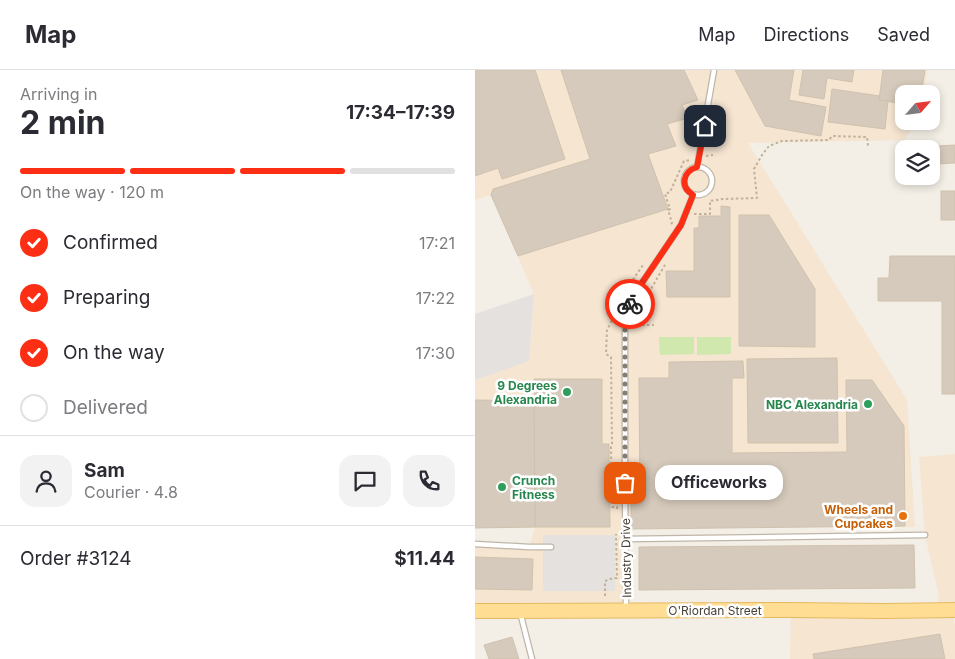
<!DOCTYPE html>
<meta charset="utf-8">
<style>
:root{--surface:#fff;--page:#f2f2f3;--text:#2b2b33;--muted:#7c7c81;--line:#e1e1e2;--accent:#fc2f14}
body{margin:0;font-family:Inter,sans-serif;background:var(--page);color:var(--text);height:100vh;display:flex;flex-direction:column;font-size:19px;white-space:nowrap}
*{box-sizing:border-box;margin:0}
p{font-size:16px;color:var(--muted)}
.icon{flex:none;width:28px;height:28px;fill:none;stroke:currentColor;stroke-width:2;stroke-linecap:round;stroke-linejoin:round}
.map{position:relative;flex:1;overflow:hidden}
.sheet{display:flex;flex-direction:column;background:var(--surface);width:475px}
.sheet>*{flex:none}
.needle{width:32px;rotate:62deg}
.tools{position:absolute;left:420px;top:15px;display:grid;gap:10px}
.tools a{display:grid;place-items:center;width:45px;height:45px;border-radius:10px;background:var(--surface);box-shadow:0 2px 8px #0003;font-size:25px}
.pin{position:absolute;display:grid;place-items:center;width:42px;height:42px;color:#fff;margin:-21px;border-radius:10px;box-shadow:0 2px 8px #0006}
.courier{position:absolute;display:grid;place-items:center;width:50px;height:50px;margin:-25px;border:4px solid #fc2f14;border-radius:50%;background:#fff;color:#222;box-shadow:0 1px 6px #0007}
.bubble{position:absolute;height:35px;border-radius:15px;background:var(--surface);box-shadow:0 2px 8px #0003;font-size:16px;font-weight:700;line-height:35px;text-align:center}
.headline em{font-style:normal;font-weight:700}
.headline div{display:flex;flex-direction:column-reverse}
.headline{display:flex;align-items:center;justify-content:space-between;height:85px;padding:0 20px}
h1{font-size:32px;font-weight:700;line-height:38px}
.bar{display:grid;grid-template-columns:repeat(4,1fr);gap:8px 5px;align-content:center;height:60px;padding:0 20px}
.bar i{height:6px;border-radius:4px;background:var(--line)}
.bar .on{background:var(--accent)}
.bar p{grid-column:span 4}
.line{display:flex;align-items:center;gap:12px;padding:0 20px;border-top:1px solid var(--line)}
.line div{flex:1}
.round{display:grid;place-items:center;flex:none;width:52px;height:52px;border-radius:15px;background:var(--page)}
ol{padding:0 20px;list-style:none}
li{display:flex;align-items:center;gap:15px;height:55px}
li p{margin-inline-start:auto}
li .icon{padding:5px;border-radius:50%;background:var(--accent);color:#fff;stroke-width:4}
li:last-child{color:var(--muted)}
li i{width:28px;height:28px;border:2px solid var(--line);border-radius:50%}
header{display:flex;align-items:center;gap:30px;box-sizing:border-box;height:70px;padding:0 25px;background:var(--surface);border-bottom:1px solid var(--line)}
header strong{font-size:24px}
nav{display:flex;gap:28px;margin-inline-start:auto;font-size:18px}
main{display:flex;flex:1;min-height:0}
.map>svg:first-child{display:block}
</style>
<header>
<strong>Map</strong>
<nav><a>Map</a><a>Directions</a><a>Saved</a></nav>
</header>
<main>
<section class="sheet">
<div class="headline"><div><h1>2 min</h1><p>Arriving in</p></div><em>17:34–17:39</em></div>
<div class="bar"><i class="on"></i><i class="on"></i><i class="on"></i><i></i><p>On the way · 120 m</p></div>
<ol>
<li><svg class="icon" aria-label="check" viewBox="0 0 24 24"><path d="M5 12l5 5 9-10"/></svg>Confirmed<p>17:21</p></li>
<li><svg class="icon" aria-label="check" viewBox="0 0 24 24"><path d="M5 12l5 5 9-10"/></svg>Preparing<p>17:22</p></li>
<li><svg class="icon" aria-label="check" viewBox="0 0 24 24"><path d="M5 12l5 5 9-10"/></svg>On the way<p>17:30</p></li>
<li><i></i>Delivered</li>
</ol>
<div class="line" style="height:90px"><a class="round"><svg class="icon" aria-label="person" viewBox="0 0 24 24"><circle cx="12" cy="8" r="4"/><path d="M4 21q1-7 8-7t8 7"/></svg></a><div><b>Sam</b><p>Courier · 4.8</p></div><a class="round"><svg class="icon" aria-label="chat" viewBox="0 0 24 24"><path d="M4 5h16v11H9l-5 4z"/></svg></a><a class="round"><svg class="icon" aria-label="phone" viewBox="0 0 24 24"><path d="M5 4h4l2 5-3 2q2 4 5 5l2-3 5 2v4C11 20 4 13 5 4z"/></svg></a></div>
<div class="line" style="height:65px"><div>Order #3124</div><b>$11.44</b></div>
</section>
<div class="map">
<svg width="480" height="589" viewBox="0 0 480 589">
<rect width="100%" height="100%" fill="#f3efe6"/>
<g fill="#f5e5d1">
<polygon points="0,0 453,0 447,24 429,24 429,51 440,51 439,55 429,70 273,73 432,330 440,457 150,456 151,540 0,541 0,474 54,477 60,458 0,458 0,310 54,291 59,224 16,125 0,130"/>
<polygon points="480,384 480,540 477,540 480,556 480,589 315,589 316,540 465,540 463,522 450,465 444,387"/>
</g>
<g fill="#d0e8ae">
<polygon points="184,267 219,267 219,284 185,285"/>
<polygon points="222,267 256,267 256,284 222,285"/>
</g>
<g fill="#e4e1de">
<polygon points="59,224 54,291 0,310 0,244"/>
<rect x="68" y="465" width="72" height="56"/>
</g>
<g fill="#d5cabb" stroke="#d0c2ae">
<polygon points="0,0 60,0 90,89 27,109 23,98 0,106"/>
<polygon points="86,0 209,0 223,30 207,35 213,48 192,54 201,76 173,84 193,139 43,186 16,125 18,119 115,89"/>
<polygon points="260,0 319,0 314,30 351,37 346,66 290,56"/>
<polygon points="328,0 379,0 377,12 352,8 349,29 324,25"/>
<polygon points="408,0 450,0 446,24 429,24 429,34 404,30"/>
<polygon points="357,19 405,26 404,30 413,31 410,59 353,52"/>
<polygon points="480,75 480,93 462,94 463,76"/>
<rect x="466" y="121" width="14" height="29"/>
<polygon points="246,136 255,137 255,227 192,227 191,201 219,201 219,158 224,158 224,146 246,146"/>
<polygon points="264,145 294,145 340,219 340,277 264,276"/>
<polygon points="415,186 480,186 480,324 467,324 467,231 403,231 403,208 414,208"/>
<polygon points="362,288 363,373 273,373 272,289"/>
<polygon points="268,291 269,308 257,308 257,383 372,382 371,310 397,310 429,356 430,456 156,459 156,428 165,428 164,308 194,308 194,292"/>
<polygon points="59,309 127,309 127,374 134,374 135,457 60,457"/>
<polygon points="0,330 59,331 60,457 0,458"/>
<polygon points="439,475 440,518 164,520 164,477"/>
<polygon points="0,487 58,489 57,520 0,519"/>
<polygon points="465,564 470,589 339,589 338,584"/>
<polygon points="37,567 44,589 14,589 9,575"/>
</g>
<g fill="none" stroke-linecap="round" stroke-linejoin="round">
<defs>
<g id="lane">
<polyline points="222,97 239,0"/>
<circle cx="223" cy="111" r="14"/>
<polyline points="150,469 450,465"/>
<polyline points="0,474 54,477 76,477"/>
<polyline points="151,539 150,413 150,250 156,229 206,155 218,125"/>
<polyline points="45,542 57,589"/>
</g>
<polyline id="primary" points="0,541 316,540 410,541 480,540"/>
</defs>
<use href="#lane" stroke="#bfb6a8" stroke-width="7"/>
<use href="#primary" stroke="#e5b962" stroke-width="16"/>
<g stroke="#c1b199" stroke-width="2" stroke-dasharray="2.5 2.5" stroke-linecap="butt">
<polyline points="231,86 238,85"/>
<polyline points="219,144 235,144 235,131 248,129 282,128 279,99 287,85 294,76 307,71 354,70 357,66 392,67 393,76"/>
<polyline points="196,154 197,153 193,140 195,139 190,124 195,122 209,91 216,90"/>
<polyline points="155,214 168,195"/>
<polyline points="157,255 179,255"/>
<polyline points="161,255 165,238 191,193"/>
<polyline points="142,439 142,437 137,437 136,377 137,374 136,287 131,284 132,260 146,232"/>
<polyline points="130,526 130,511 135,509 142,508 141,464"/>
</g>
<use href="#lane" stroke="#fff" stroke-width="4.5"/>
<use href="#primary" stroke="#ffdd93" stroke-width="14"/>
</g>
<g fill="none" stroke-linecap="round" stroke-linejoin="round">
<polyline stroke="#837d73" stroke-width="5" stroke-dasharray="0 9" points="150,413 150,250 155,234"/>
<path stroke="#fc2f14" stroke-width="6" d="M155 234 156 229 206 155 218 125C205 117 207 102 222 97L230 56"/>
</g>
<g fill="#2e9e5b" stroke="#fff" stroke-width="2">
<circle cx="92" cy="322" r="5"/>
<circle cx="393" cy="334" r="5"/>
<circle cx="27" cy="417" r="5"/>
</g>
<circle fill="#e8710a" stroke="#fff" stroke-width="2" cx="428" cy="446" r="5"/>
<g text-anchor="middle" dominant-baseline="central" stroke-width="5" stroke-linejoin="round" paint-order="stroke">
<g font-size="12" font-weight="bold" fill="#27864d" stroke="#fff" text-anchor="end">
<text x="82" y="315">9 Degrees<tspan x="82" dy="14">Alexandria</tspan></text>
<text x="383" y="334">NBC Alexandria</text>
<text x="37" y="410" text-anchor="start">Crunch<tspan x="37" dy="14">Fitness</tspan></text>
</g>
<g font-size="12" font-weight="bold" fill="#c56008" stroke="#fff" text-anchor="end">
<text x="418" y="439">Wheels and<tspan x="418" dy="14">Cupcakes</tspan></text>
</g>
<g font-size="12" fill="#463f35" stroke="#fff">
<text transform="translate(151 488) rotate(-91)">Industry Drive</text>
<text x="240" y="540">O'Riordan Street</text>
</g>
</g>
</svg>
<div class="tools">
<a><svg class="needle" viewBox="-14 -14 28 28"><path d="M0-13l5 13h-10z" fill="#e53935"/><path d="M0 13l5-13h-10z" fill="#7c7c81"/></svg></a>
<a><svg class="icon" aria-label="layers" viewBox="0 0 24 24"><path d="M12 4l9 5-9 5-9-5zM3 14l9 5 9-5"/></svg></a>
</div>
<div class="pin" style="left:150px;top:413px;background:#ea580c"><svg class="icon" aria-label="bag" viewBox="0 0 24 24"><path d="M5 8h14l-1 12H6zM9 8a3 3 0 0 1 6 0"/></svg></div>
<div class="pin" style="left:230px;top:56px;background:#1f2937"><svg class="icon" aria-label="home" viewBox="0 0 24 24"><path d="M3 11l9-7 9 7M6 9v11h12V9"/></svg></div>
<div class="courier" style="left:155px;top:234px"><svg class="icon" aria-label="bike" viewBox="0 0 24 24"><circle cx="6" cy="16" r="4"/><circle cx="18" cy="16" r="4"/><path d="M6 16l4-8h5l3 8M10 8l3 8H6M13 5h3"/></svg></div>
<div class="bubble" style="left:180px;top:395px;width:128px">Officeworks</div>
</div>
</main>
